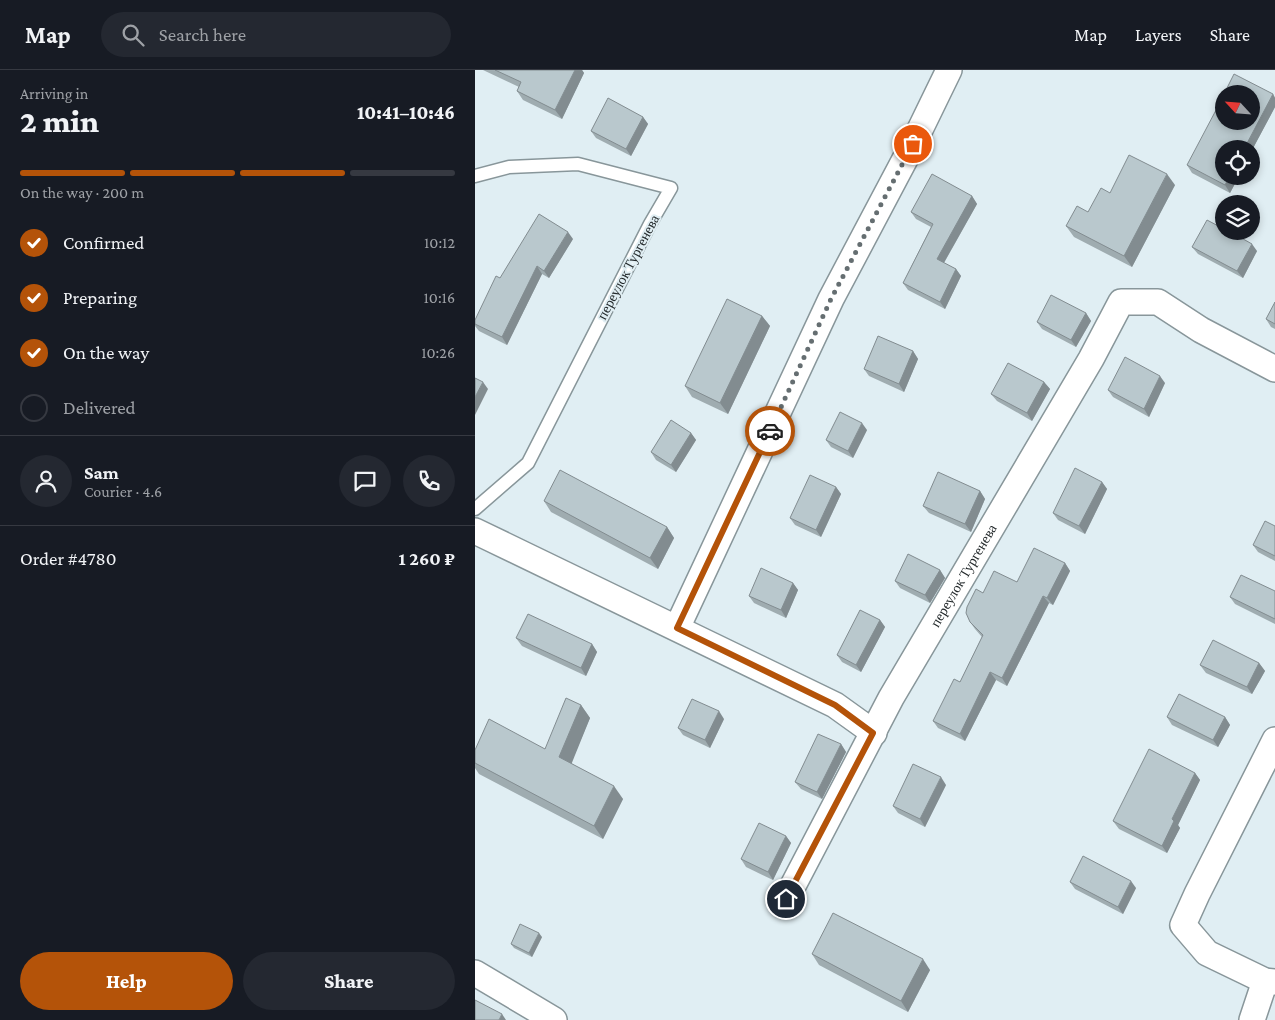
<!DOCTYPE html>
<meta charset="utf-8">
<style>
:root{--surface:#171b24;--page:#242831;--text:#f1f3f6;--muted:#9ea1a6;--line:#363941;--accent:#b45309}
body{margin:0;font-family:"Crimson Pro",serif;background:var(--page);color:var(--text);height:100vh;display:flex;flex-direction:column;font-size:19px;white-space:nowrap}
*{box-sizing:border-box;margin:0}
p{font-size:16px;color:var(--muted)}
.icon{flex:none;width:28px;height:28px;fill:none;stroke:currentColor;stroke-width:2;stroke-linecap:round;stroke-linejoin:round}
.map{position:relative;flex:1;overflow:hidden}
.side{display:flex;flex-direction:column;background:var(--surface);width:475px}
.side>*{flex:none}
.needle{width:32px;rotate:296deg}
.tools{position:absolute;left:740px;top:15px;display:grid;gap:10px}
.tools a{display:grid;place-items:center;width:45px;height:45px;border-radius:50%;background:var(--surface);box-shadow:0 2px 8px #0003;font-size:25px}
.pin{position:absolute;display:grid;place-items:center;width:42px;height:42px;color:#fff;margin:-21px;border:2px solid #fff;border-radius:50%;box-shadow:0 1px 5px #0007}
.courier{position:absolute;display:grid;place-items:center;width:50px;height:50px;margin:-25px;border:4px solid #b45309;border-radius:50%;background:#fff;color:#222;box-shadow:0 1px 6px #0007}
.summary em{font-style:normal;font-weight:800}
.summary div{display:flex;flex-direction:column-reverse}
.summary{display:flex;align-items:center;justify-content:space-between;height:85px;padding:0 20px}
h1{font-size:32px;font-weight:800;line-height:38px}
.bar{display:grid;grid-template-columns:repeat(4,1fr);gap:8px 5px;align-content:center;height:60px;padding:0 20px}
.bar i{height:6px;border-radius:4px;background:var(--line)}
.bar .active{background:var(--accent)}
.bar p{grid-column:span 4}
.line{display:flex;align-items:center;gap:12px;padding:0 20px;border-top:1px solid var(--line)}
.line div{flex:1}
.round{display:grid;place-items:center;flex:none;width:52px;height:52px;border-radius:26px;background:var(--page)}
ol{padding:0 20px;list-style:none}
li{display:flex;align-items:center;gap:15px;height:55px}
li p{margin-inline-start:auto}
li .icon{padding:5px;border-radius:50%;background:var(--accent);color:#fff;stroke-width:4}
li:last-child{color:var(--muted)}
li i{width:28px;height:28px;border:2px solid var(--line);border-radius:50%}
.button{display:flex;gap:10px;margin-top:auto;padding:10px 20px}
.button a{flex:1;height:58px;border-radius:30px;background:var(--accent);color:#fff;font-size:20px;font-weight:800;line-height:58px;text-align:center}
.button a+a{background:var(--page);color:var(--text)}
header{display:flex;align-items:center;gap:30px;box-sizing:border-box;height:70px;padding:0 25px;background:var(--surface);border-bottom:1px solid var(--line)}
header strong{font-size:24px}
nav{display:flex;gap:28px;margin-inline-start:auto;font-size:18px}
.search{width:350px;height:45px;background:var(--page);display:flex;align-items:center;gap:12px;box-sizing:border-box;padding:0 18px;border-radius:28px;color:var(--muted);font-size:19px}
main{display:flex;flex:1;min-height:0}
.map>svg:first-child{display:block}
</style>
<header>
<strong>Map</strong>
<div class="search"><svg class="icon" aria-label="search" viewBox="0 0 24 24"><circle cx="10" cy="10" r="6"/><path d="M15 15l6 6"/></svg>Search here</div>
<nav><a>Map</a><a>Layers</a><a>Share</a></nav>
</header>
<main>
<section class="side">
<div class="summary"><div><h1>2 min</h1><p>Arriving in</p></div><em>10:41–10:46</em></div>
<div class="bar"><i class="active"></i><i class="active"></i><i class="active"></i><i></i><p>On the way · 200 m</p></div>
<ol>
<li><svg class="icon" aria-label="check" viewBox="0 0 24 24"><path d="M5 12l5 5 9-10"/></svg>Confirmed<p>10:12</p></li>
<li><svg class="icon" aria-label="check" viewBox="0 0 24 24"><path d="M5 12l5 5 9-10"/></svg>Preparing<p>10:16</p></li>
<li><svg class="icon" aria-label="check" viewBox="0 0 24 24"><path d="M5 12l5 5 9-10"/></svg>On the way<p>10:26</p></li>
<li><i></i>Delivered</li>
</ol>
<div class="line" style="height:90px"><a class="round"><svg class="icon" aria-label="person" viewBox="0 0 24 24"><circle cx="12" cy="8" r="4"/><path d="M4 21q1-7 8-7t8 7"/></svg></a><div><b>Sam</b><p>Courier · 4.6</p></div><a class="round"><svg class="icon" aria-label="chat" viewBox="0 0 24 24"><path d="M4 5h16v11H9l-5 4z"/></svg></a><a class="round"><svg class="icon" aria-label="phone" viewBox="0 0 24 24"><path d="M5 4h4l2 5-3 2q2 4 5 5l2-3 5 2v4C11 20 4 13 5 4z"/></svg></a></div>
<div class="line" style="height:65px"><div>Order #4780</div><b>1 260 ₽</b></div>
<div class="button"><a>Help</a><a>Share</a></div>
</section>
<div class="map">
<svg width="800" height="950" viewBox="0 0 800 950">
<rect width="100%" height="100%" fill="#e0eef3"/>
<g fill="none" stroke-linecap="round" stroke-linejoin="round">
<defs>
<polyline id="lane" points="0,106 34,97 103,94 196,118 175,154 53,393 0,439"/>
<g id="street">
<polyline points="0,461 360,635 399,663"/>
<polyline points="202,558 356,229 438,74 474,0"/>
<polyline points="800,670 722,824 708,855 732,883 790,911 800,912"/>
<path id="s1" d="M311 829 416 628 616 289 646 232H683L726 260 800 299"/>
<polyline points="0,903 79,950"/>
<polyline points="777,950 790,911"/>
</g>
</defs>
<use href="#lane" stroke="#88969a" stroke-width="15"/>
<use href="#street" stroke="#88969a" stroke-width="28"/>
<use href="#lane" stroke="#fff" stroke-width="12"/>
<use href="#street" stroke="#fff" stroke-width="25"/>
</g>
<g fill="#9facb0">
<polygon points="8,0 107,0 109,3 87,49 48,30 42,21 44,17"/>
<polygon points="798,24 800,28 800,37 776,82 776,79 749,106 764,106 755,123 717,103 712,95"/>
<polygon points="168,47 173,54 156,86 121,68 116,61"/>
<polygon points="700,115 657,197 599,167 591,156 613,142 635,123"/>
<polygon points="497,126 502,134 469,193 481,199 486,206 470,239 433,220 428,213 456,157 441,149 436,142"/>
<polygon points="98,169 74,208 67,204 32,275 4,261 0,256 0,250 25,208"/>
<polygon points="717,177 782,181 768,208 723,184"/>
<polygon points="800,232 800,259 796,257 791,249"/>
<polygon points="611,243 616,251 601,277 567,259 562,252"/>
<polygon points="287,246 295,256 253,344 217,327 210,316"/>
<polygon points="438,281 443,289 429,322 394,306 389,299"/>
<polygon points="569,312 575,319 557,351 522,331 516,324"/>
<polygon points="690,313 674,347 638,327 633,320"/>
<polygon points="392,360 378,388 356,377 351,370"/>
<polygon points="216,363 221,370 201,402 181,390 176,382"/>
<polygon points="627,412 632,419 610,464 583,450 578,443"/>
<polygon points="361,417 366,424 346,467 320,455 315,448"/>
<polygon points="505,421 510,429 496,462 454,443 448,436"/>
<polygon points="69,431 192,457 199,468 183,499 76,442"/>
<polygon points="800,456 800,491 783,482 778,475"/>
<polygon points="590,493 595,501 578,535 574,533 532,616 521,610 490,671 463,658 458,651 485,612 507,567 500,559 495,552 508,523 542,512"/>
<polygon points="465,500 470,508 455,533 425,518 420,511"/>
<polygon points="318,513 323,520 311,548 279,533 274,526"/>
<polygon points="800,521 800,554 760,534 755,527"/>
<polygon points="405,550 410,557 386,602 367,592 362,585"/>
<polygon points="41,568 117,574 122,582 111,606 47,576"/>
<polygon points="784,593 790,601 777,624 731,603 725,595"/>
<polygon points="106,635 115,648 96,693 148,729 128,769 4,704 0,698 0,680 70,679"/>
<polygon points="692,647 750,647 755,655 743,677 697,655"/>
<polygon points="249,649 235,678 208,665 203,658"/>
<polygon points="366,674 371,682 347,729 326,719 320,712"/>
<polygon points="720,703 725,710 703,755 705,758 692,783 644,759 638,751"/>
<polygon points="471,715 450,757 423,743 418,736"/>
<polygon points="311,766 316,773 298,810 271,797 266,789"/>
<polygon points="595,812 661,818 648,844 600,819"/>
<polygon points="67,867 57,887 39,878 36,874"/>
<polygon points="337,884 455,900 433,942 344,895"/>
</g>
<g fill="#828c90">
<polygon points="100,0 107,0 109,3 87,49 80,40"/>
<polygon points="798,24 800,28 800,37 776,82 776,79 769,79"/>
<polygon points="168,47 173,54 156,86 151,79"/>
<polygon points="692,104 700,115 657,197 649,186"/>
<polygon points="755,106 764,106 755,123 750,115"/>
<polygon points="497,126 502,134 467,196 462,189"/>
<polygon points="93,162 98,169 74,208 69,201"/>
<polygon points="777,174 782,181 768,208 762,201"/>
<polygon points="62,196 67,204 32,275 27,267"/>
<polygon points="481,199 486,206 470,239 465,232"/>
<polygon points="611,243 616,251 601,277 596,270"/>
<polygon points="287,246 295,256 253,344 245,333"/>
<polygon points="438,281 443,289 429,322 424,314"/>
<polygon points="685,306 690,313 674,347 669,339"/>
<polygon points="8,312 13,319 0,345 0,327"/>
<polygon points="569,312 575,319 557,351 552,343"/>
<polygon points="387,353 392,360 378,388 373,381"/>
<polygon points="216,363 221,370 201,402 196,395"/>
<polygon points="627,412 632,419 610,464 604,456"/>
<polygon points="361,417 366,424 346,467 341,460"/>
<polygon points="505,421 510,429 496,462 490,454"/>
<polygon points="192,457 199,468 183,499 175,488"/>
<polygon points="590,493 595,501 578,535 572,528"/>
<polygon points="465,500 470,508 455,533 450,525"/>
<polygon points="318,513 323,520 311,548 306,540"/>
<polygon points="568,526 574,533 532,616 527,608"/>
<polygon points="405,550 410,557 386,602 381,595"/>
<polygon points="117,574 122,582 111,606 106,598"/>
<polygon points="784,593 790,601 777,624 772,617"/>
<polygon points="515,602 521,610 490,671 485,664"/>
<polygon points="106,635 115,648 94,700 84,687"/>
<polygon points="244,641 249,649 235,678 230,670"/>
<polygon points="750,647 755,655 743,677 738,670"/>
<polygon points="366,674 371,682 347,729 342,722"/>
<polygon points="720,703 725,710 703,755 705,758 692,783 687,776 697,749"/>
<polygon points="466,707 471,715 450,757 445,749"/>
<polygon points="139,716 148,729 128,769 119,756"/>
<polygon points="311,766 316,773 298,810 293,802"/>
<polygon points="656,811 661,818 648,844 643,837"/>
<polygon points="64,863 67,867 57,887 54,883"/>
<polygon points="448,889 455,900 433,942 426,931"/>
<polygon points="27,944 31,950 24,950"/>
</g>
<g fill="#b9c8cd" stroke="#828c90">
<polygon points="20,0 100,0 80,40 42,21 46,12"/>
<polygon points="759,4 798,24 769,79 749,79 749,106 755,106 750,115 712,95 749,25 749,51 776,51 776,24 749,24"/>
<polygon points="133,28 168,47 151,79 116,61"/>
<polygon points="654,85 692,104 649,186 591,156 602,136 613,142 626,118 635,123"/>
<polygon points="457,104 497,126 462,189 481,199 465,232 428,213 458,154 436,142"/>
<polygon points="64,144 93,162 69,201 62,196 27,267 0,254 0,250 21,206 25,208"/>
<polygon points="732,150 749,159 749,161 754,161 777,174 762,201 717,177"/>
<polygon points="576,225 611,243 596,270 562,252"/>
<polygon points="252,229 287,246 245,333 210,316"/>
<polygon points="800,232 800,254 791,249"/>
<polygon points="403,266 438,281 424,314 389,299"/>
<polygon points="650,287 685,306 669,339 633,320"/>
<polygon points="533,293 569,312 552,343 516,324"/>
<polygon points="0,308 8,312 0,327"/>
<polygon points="365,342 387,353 373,381 351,370"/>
<polygon points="196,350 216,363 196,395 176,382"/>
<polygon points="600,398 627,412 604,456 578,443"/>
<polygon points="85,400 192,457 175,488 69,431"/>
<polygon points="463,402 505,421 490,454 448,436"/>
<polygon points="335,405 361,417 341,460 315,448"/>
<polygon points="790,451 800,456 800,486 778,475"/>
<polygon points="559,478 590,493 572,528 568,526 527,608 515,602 485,664 458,651 479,609 485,612 508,565 495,552 491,543 492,537 501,519 508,523 519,501 542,512"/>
<polygon points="433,484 465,500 450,525 420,511"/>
<polygon points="286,498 318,513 306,540 274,526"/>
<polygon points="766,505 800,521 800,549 755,527"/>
<polygon points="385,540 405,550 381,595 362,585"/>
<polygon points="53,544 117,574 106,598 41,568"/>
<polygon points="738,570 784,593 772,617 725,595"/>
<polygon points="704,624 750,647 738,670 692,647"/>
<polygon points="91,628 106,635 84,687 139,716 119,756 0,693 0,680 14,649 70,679"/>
<polygon points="217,629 244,641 230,670 203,658"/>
<polygon points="343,664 366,674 342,722 320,712"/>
<polygon points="674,679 720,703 697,749 699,751 687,776 638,751"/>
<polygon points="438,694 466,707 445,749 418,736"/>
<polygon points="284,753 311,766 293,802 266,789"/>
<polygon points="608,786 656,811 643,837 595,812"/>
<polygon points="358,843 448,889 426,931 337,884"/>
<polygon points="45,854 64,863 54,883 36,874"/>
<polygon points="0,930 27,944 24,950 0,950"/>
</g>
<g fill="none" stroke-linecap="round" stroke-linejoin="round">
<polyline stroke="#656e71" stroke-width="5" stroke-dasharray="0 9" points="295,361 356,229 438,74"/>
<polyline stroke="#b45309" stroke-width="6" points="295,361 202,558 360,635 398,663 311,829"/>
</g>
<g text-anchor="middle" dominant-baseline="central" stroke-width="4" stroke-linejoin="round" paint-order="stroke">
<g font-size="14" fill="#23292b" stroke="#e0eef3">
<text transform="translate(153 197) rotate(-62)">переулок Тургенева</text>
<text stroke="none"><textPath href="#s1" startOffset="369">переулок Тургенева</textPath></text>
</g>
</g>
</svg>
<div class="tools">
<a><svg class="needle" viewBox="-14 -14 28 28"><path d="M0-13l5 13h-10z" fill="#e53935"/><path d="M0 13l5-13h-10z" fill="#9ea1a6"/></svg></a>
<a><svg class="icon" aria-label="locate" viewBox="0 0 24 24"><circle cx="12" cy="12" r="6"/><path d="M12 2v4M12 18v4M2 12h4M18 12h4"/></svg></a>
<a><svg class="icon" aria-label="layers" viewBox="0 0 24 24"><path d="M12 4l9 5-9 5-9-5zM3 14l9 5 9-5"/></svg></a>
</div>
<div class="pin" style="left:438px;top:74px;background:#ea580c"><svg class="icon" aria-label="bag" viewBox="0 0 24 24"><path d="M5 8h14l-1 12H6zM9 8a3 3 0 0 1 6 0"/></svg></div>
<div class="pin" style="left:311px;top:829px;background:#1f2937"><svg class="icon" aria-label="home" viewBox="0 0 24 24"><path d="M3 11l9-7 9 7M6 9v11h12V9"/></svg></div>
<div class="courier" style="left:295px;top:361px"><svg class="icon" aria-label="car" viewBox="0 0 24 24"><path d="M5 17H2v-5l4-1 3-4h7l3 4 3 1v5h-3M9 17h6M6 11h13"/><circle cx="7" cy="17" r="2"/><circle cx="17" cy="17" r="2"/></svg></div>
</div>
</main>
